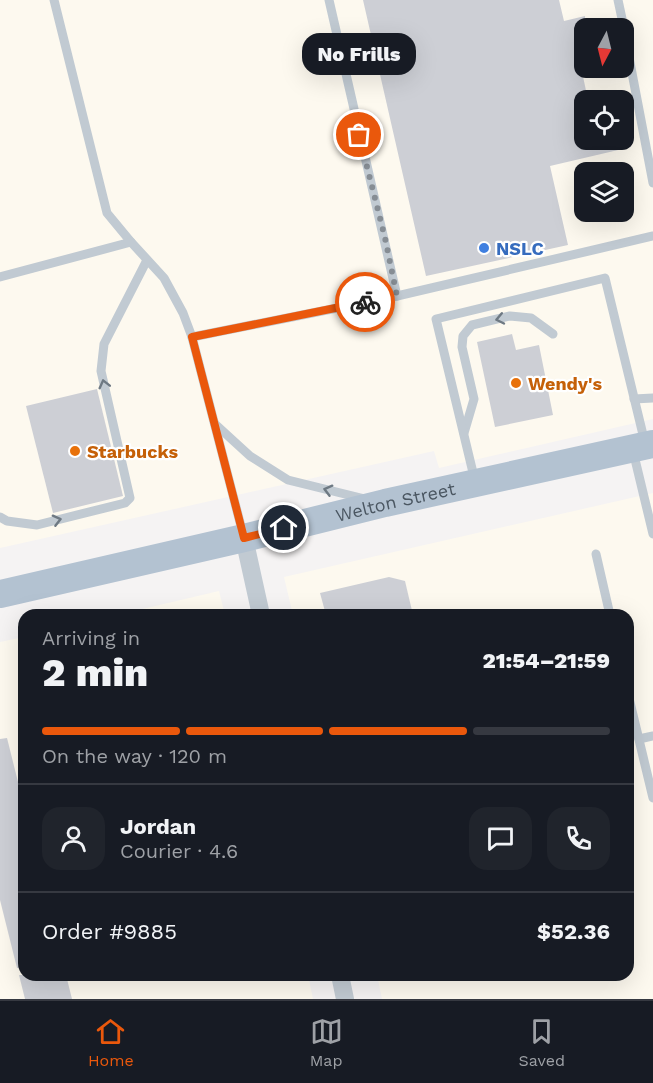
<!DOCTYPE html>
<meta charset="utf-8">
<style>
:root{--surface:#171b24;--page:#20242c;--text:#f1f3f6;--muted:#9ea1a6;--line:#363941;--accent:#ea580c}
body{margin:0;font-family:"Work Sans",sans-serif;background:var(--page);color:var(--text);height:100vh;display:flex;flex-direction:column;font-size:22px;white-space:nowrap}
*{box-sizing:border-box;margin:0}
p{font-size:20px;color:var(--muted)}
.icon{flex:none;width:33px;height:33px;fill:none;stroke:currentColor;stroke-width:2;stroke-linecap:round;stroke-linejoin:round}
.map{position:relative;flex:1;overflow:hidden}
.details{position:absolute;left:18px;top:609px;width:616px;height:372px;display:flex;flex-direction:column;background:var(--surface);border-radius:18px;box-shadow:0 6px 24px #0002}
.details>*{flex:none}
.needle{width:39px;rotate:187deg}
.fabs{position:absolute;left:574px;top:18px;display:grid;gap:12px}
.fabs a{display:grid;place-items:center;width:60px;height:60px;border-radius:12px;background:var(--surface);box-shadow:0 6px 24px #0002;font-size:30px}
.pin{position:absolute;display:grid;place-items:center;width:51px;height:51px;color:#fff;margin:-26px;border:3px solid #fff;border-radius:50%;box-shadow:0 2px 6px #0007}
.courier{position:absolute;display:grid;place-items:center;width:60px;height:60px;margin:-30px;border:4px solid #ea580c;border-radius:50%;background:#fff;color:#222;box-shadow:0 2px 8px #0007}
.bubble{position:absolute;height:42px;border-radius:18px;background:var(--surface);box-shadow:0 6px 24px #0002;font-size:20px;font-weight:800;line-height:42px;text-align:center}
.headline em{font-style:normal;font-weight:800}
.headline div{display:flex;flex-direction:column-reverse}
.headline{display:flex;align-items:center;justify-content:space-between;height:102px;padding:0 24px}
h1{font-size:39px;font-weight:800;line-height:45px}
.bar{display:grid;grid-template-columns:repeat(4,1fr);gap:9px 6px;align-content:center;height:72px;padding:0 24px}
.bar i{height:8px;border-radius:4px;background:var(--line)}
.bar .on{background:var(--accent)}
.bar p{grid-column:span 4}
.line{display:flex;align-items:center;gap:15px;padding:0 24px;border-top:2px solid var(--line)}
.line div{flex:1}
.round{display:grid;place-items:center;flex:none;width:63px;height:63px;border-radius:18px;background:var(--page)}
.dock{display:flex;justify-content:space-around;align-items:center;height:84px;border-top:2px solid var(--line);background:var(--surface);font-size:16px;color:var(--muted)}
.dock a{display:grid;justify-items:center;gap:3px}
.dock .on{color:var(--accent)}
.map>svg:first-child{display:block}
</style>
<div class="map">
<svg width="653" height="999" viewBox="0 0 653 999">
<rect width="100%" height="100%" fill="#f5f3f3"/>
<g fill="#fdf9ef" fill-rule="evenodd">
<path d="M0 0H653V419L439 468 434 451 0 548ZM585 28H624V68H585ZM585 100H624V140H585ZM585 172H624V212H585Z"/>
<polygon points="653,493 653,999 382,999 377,975 628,975 628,615 293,615 284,577"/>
<polygon points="219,591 225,615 117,615"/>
<polygon points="24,637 24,975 308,975 313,999 0,999 0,642"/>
</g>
<g fill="#cdcfd5">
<polygon points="363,0 559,0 564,21 585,16 585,51 578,53 588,100 585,100 585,140 630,140 631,147 550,166 568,245 426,276"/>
<polygon points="512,334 516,350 539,345 553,415 495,427 477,342"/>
<polygon points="97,389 123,496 53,513 26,406"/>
<polygon points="389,577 405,581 413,615 326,615 320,593"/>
<polygon points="7,738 24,806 24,967 17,968 0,900 0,739"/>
<polygon points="19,975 66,975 72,999 25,999"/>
</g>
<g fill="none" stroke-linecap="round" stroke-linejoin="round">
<g stroke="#c1cad2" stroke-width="9">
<polyline points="54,0 107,213 131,242"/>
<polyline points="329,0 397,296 653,236"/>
<polyline points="618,0 624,28"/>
<polyline points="624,31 653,183"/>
<polyline points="0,277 131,242 164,278 183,313 192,337 243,534"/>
<polyline points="192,337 397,296"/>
<polyline points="634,399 653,398"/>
<polyline points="215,424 250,456 288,480 365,499"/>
<polyline points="464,433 474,399 462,347 463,336 472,325 510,316 531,318 553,334"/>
<polyline points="633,451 653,534"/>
<polyline points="475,481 436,319 605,278 645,443"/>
<polyline points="0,517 7,521 37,525 125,503 130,498 101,371 104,344 147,260"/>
<polyline points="596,554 610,615"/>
<polyline points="628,694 653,798"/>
<polyline points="639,739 653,736"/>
</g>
<g stroke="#c1cad2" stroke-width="18">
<polyline points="244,538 261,615"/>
<polyline points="340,975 345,999"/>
</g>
<path stroke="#b3c2d1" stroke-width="28" id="s1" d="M0 594 244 538 385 503 653 444"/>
</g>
<defs><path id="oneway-chevron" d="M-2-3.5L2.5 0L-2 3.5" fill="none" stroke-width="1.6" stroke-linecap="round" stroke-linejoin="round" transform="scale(1.5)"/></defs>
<g stroke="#6e7983">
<use href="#oneway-chevron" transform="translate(500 319) rotate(168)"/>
<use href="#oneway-chevron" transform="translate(104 384) rotate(-104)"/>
<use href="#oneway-chevron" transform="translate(328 490) rotate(-165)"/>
<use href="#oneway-chevron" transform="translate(57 520) rotate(-14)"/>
</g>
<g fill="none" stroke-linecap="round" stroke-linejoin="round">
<polyline stroke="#868d94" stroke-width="6" stroke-dasharray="0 10.8" points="359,135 385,238 397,296 365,302"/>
<polyline stroke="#ea580c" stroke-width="8" points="284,528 244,538 192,337 365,302"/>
</g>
<circle fill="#3f7fe0" stroke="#fff" stroke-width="2" cx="484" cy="248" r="6"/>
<g fill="#e8710a" stroke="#fff" stroke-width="2">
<circle cx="516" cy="383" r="6"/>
<circle cx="75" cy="451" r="6"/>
</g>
<g text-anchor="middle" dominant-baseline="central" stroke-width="4.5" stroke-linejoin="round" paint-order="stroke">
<g font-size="18" font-weight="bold" fill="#366cbe" stroke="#fff" text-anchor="start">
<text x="496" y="248">NSLC</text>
</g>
<g font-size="18" font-weight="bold" fill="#c56008" stroke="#fff" text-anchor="start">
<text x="528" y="383">Wendy's</text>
<text x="87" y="451">Starbucks</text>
</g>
<g font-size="18" fill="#4a5661" stroke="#fff">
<text stroke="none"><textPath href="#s1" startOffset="406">Welton Street</textPath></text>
</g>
</g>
</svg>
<div class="fabs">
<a><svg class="needle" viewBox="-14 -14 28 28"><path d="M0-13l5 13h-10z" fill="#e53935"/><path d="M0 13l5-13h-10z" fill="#9ea1a6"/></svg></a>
<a><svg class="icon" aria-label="locate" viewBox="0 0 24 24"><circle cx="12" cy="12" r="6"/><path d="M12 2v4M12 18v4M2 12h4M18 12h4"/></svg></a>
<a><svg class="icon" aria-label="layers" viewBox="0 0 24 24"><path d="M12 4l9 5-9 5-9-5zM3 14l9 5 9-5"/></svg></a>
</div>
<div class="pin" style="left:359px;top:135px;background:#ea580c"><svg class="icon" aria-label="bag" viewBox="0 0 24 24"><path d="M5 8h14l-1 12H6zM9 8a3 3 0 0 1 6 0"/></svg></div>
<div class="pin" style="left:284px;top:528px;background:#1f2937"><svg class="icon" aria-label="home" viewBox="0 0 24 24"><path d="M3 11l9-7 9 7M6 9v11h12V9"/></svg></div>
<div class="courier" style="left:365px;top:302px"><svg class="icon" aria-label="bike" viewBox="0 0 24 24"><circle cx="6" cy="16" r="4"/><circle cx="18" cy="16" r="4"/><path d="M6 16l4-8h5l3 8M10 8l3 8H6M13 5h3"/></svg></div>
<div class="bubble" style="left:302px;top:33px;width:114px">No Frills</div>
<section class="details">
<div class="headline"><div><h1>2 min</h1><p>Arriving in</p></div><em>21:54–21:59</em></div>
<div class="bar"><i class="on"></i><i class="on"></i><i class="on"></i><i></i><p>On the way · 120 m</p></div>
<div class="line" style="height:108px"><a class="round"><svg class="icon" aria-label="person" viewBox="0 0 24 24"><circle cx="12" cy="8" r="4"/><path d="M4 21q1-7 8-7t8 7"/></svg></a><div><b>Jordan</b><p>Courier · 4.6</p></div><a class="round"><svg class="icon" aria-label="chat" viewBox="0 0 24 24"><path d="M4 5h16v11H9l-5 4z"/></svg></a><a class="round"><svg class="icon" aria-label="phone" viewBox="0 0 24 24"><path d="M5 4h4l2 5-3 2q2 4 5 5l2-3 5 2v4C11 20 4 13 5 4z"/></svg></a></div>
<div class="line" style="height:78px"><div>Order #9885</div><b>$52.36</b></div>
</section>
</div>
<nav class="dock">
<a class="on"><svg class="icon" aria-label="home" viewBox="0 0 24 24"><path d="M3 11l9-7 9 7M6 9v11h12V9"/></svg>Home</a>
<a><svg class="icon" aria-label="map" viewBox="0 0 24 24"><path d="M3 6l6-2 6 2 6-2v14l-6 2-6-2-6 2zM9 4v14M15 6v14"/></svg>Map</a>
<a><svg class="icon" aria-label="saved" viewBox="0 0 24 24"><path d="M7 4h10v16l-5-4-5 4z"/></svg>Saved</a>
</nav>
